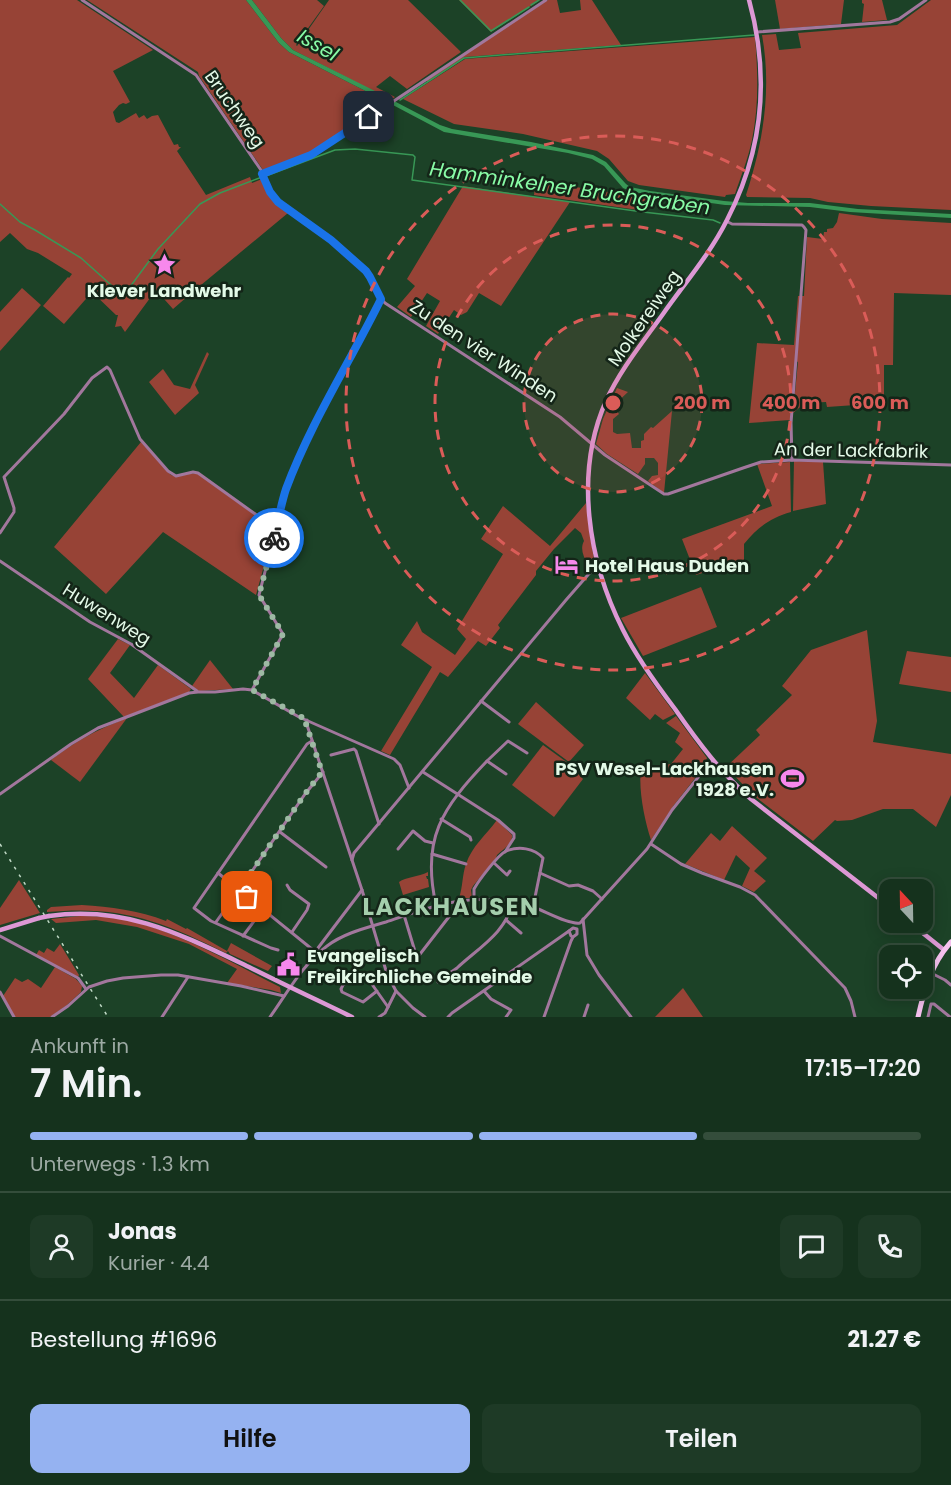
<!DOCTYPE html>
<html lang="de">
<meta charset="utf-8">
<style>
:root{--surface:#15321d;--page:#1e3a26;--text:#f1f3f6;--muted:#9daaa4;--line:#344d3b;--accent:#95b2f1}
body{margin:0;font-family:Poppins,sans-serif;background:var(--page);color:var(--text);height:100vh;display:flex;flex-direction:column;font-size:22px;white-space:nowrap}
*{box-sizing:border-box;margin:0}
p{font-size:20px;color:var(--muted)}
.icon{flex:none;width:33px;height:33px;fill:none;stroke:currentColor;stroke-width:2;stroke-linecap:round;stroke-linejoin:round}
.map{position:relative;height:1017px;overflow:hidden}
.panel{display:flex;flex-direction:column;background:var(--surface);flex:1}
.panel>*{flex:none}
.needle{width:39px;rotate:338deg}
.tools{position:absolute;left:879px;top:879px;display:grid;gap:12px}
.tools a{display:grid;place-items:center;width:54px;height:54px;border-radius:12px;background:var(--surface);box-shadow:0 3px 15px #0003,0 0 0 2px var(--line);font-size:30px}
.pin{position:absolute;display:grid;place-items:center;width:51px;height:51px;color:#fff;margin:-26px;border-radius:12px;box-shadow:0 3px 9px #0006}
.courier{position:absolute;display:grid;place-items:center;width:60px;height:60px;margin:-30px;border:4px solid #1a73e8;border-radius:50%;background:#fff;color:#222;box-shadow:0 2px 8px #0007}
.overview em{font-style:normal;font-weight:600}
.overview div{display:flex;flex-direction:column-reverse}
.overview{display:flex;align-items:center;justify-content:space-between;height:102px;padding:0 30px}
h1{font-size:39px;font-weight:600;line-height:45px}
.bar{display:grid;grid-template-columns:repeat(4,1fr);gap:9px 6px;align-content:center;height:72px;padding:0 30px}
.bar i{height:8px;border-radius:4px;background:var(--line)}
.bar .on{background:var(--accent)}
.bar p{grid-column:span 4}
.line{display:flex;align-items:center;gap:15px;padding:0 30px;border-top:2px solid var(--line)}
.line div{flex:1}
.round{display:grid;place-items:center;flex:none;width:63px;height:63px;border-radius:12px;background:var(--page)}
.action{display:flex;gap:12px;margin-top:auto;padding:12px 30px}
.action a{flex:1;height:69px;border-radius:12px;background:var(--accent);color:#111;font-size:24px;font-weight:600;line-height:69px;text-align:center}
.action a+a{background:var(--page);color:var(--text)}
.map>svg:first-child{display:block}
</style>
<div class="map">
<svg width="951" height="1017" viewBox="0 0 951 1017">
<rect width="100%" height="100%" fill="#1c4227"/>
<g fill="#974336">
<polygon points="0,0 77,0 153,50 113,71 130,102 126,104 123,103 119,105 113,112 116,122 119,123 136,113 139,118 144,115 147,119 152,116 158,115 174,145 178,144 179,147 181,147 177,151 206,195 250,177 252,183 262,179 271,198 288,213 195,290 173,309 156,290 125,332 121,326 115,327 118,315 116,315 92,292 64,324 43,306 68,277 69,278 72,274 38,253 27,249 10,233 0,242"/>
<polygon points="87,0 246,0 279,43 289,52 389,103 311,153 263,170 199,76 198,72"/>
<polygon points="252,0 317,0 324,6 296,45 297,46 329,0 408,0 461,52 407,89 390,76 376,87 395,97 391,100 293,50 281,38"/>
<polygon points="459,0 540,0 491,32"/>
<polygon points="548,0 557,0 560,13 581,10 580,0 592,0 621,45 465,57 427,82 427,79"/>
<polygon points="775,0 844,0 841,24 780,29"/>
<polygon points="862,0 882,0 887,20 862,22 864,4 862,3"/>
<path d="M931 0H951V210L871 206 828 202 810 198 747 197 746 195C763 143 772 90 762 35L776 34 779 50 801 48 798 33 897 25Z"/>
<path d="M755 37C758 72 759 106 752 140 748 159 741 176 735 194L726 195 725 197 639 185 628 181 609 159 597 151 523 134 454 124 403 99 465 59Z"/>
<polygon points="536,181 648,198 645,211 534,195"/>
<polygon points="463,186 570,202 501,306 479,293 467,312 461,315 454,310 438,334 426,326 440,301 427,293 411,317 397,307 415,286 407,279"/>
<polygon points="839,213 882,219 951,223 951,295 894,293 893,365 884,365 884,403 827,407 826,402 805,403 793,413 798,362 796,361 790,420 749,423 757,343 794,345 798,296 804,296 807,237 823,239 824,232 827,232 827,229 833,228 837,222"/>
<polygon points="22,288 41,305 0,351 0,312"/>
<polygon points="207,352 209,354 195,385 199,393 175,415 149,382 163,369 174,385 190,389"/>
<polygon points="617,388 628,392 613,406 619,414 613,419 613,432 617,434 630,433 632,448 641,448 641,441 644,440 644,434 651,427 653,428 672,411 664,493 648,481 652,476 658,475 658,463 654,458 645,458 645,464 638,474 607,454 596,444 603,419"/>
<path d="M141 442 171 475C180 478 189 472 198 474L274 529 256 595 163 532 106 594 54 547Z"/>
<polygon points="794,461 823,462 826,504 793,511"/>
<path d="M790 462 791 512C770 518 758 527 744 544V560L696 575 682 539 772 506 757 464Z"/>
<path d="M586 503 590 536 594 559V562L588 564C583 557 580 548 584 541L581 533 575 528 554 549 536 571V575L498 625 500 628 486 646 478 641 448 677 440 672 390 755 381 751 432 667 401 645 417 621 422 632 455 655 466 639 457 629 503 554 481 539 503 506 550 546Z"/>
<polygon points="701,587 717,627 643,656 621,618"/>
<polygon points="867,630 877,721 873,742 951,754 951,795 936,827 913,809 883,809 852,820 837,821 835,820 813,841 753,795 726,767 760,735 756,730 792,695 782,686 811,650"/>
<polygon points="118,639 130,645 110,673 134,698 158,665 191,689 189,692 124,717 88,679"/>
<polygon points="907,651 951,657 951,692 899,684"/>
<polygon points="210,660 233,689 199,691 192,686"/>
<polygon points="645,673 675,714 663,720 655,714 650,720 626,698"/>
<polygon points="536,702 584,745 569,762 518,724"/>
<path d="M676 716 707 758 703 768 674 805 651 840C644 819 637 784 642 763L647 767 671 764 683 749 675 742 680 733 666 723Z"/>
<path d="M127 718 80 782 51 760C77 740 97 730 127 718Z"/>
<polygon points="543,745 568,763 583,779 554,817 512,785"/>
<path d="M497 820 512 835C513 844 503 849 497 855L496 858 473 886 471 890 472 898H459C463 887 462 875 466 864 472 846 486 835 497 820Z"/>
<polygon points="732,826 767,858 754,871 766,881 754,892 742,886 750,868 736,855 724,880 685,864 711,833 720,841"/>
<path d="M428 872V876H426L427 879H428L429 887 403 895 399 882C406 877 418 877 428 872Z"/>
<polygon points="19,880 40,913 0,925 0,908"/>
<path d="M82 905C110 907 139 910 166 921L167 919 186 929 187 928 227 951 231 943 272 966 268 971 230 954 228 951 226 953C162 921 120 905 47 912V910L51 907Z"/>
<path d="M80 916C97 916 114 917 131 921 183 934 232 963 280 987L281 993 271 990 227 983 237 969 189 944 137 927 96 920 56 923 51 919Z"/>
<polygon points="60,944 79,975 78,977 36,955 39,950 44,953 47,948 54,952"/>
<polygon points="55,967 76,979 82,986 81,992 67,1005 50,1017 15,1017 3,996 15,978 22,982 28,979 41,988"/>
<polygon points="683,988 703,1017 655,1017"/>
</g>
<g fill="#389856">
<polygon points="246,0 252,0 281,38 293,50 393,100 389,103 289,52 279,43"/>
<polygon points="394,101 440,125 452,129 531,142 593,155 606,162 626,184 630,187 650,191 724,201 748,203 810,203 858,209 951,214 951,218 850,212 810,207 725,205 633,192 623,188 604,166 592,159 568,153 444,132 391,104"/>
</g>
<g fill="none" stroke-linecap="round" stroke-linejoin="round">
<g stroke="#389856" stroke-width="1.5">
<polyline points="460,0 491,31 529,7"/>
<polyline points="531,5 539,0"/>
<polyline points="400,100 464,58 754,35"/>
<polyline points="266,176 335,150 355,149 413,155 415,157 412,180 643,212 713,220 720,223"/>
<polyline points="0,204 20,222 35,230 81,258 120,293"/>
<polyline points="124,295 158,249 200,204 220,193 262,177"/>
</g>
<g stroke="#a2779d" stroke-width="3">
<path d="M82 0 196 75 263 173 270 192 278 202 331 240 366 271C373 281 376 294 385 303L560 417 605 455 664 494H668L743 468 761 462 792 460 951 465"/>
<polyline points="757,32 890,22 899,19 926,0"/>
<polyline points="263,173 317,152 546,0"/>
<polyline points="726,221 732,224 802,225 804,227 806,230 791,423 792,460"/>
<polyline points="0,533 14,512 14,508 4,477 64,414 92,378 107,367 110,370 140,439 168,471 176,476 193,472 198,473 276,529"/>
<polyline points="0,561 90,622 131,644 197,691"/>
<polyline points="252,690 283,634 259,595 286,490 314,426 381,299"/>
<polyline points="481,701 509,722"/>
<polyline points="307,720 307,725 362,890 387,974 396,991 413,1008 425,1017"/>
<polyline points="331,755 354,749 356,751 379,824"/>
<polyline points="423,772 498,820 514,834 514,838 505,852"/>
<polyline points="506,774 487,761 508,741 527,753"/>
<polyline points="0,794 71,744 98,728 189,693 198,692 215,692 243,689 252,690 299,717 394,759 400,765 409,788"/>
<polyline points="441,819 470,837 471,840"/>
<polyline points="280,832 326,867"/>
<polyline points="651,844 681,864 702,873 740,887 755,895 845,988 851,1001 855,1017"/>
<polyline points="398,849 413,831 425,841 433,843"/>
<polyline points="432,854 466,864"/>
<polyline points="352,860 354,853 566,600 594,568 599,565"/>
<polyline points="494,863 507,875 510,871"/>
<polyline points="218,873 318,954 318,948 362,890"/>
<polyline points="540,873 569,886 578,885 593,891 602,899"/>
<polyline points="287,885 290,890 309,904 307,910 292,932"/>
<polyline points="239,890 305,794 323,772"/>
<path d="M474 900V889C479 880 498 855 506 851 519 846 534 848 543 858L533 907"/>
<path d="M436 905C421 839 442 808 487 761"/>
<polyline points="404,915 417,958"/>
<polyline points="583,919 587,955 599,975 631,1017"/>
<polyline points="506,920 521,933"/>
<polyline points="216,922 226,908"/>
<polyline points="0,936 78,978 86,989"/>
<polyline points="243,936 263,909"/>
<polyline points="278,950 271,948 211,921 194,908 307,744 312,741"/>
<polyline points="417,958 462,900"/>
<polyline points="931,973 945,980 951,985"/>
<path d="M438 982C443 976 451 973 457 968 477 949 507 932 512 903"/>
<polyline points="377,991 363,1002 342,992 341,989 343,985 360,973 364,973 388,1007"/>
<polyline points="484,991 491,999 511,1010 506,1017"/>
<polyline points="0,992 14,1017"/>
<polyline points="52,1017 68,1006 89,987 107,981 123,978 161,975 178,975 241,986 284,996"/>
<polyline points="162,1017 188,977"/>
<path d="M270 1017C287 993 303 964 327 946 344 933 366 928 386 922 425 909 459 895 502 901 512 902 523 904 533 907 545 911 569 925 580 923L647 849 672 810 712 760"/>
<polyline points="379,1017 385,1013 396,991"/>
<polyline points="448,1017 452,1013 569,931"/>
<polyline points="544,1017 571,941 573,937 577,934 577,929 573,928 569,931 571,936 573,937"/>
<polyline points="584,1017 588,1005"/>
<polyline points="928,1017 931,1004 934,1004 950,1017"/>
</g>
<g stroke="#dd98d5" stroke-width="4.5">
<path d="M749 0C770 76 763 150 727 220 710 254 684 284 663 314 643 342 620 370 606 401 574 473 588 561 623 630 637 658 656 684 675 709 698 742 721 773 751 799L890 907"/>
<path d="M49 916C126 905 182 935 249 967 283 984 317 1000 352 1017"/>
<polyline points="909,922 944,950"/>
<polyline points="0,930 39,918"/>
</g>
<path stroke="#f6c1ef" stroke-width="5" d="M918 1017C924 990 932 963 951 942"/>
<polyline stroke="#c0d9c6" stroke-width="1.5" stroke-dasharray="3 6" stroke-linecap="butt" points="0,844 108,1017"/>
<polyline stroke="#dd98d5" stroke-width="4.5" points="39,918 49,916"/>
</g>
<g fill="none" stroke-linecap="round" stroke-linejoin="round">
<polyline stroke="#9ebaa4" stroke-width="6" stroke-dasharray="0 10.8" points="247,897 239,890 305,794 322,772 306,724 307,720 252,690 283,634 259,595 274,538"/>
<path stroke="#1a73e8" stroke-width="8" d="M274 538C278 522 281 504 286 489 311 422 350 362 381 299L370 277 366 271 331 240 278 202 270 192 262 174 311 155 369 117"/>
</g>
<circle cx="613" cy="403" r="89" fill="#da5c58" fill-opacity=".12"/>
<g fill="none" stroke="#da5c58" stroke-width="3" stroke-dasharray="10 8">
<circle cx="613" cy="403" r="89"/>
<circle cx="613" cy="403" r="178"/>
<circle cx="613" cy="403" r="267"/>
</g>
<defs>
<symbol id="sight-bare" viewBox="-9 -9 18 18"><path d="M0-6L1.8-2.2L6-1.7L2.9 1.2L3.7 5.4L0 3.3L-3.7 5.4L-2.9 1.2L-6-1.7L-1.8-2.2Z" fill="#f788ec" stroke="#142518" stroke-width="2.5" paint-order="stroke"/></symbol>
<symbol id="hotel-bare" viewBox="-9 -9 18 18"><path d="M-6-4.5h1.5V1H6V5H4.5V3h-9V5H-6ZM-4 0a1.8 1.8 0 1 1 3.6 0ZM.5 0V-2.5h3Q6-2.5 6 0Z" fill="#f788ec" stroke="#142518" stroke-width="2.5" paint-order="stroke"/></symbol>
<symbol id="stadium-bare" viewBox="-9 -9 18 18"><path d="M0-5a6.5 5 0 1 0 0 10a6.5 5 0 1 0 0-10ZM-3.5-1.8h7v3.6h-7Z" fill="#f788ec" stroke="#142518" stroke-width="2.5" paint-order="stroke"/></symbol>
<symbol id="civic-bare" viewBox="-9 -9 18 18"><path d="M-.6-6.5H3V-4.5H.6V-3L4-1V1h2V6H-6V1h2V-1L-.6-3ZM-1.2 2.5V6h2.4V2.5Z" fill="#f788ec" stroke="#142518" stroke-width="2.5" paint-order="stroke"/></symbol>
</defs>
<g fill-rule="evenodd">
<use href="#sight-bare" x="148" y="248" width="33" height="33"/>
<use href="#hotel-bare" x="550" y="548" width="33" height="33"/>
<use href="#stadium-bare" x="776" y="762" width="33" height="33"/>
<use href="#civic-bare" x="272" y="948" width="33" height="33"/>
</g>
<g text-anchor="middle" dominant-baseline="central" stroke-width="5" stroke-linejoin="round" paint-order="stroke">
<g font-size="18" fill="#e4fae8" stroke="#142518">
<text transform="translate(235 109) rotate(55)">Bruchweg</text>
<text transform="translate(644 318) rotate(-55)">Molkereiweg</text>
<text transform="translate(484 351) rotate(33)">Zu den vier Winden</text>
<text transform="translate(851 450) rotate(1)">An der Lackfabrik</text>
<text transform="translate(107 614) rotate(32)">Huwenweg</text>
</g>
<g font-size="18" font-weight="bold" fill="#e4fae8" stroke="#142518" text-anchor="start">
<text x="164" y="290" text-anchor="middle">Klever Landwehr</text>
<text x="585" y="565">Hotel Haus Duden</text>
<text x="774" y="768" text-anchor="end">PSV Wesel-Lackhausen<tspan x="774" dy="21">1928 e.V.</tspan></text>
<text x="307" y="955">Evangelisch<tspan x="307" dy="21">Freikirchliche Gemeinde</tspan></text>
</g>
<g font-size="20" font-style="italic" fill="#89fca7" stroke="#142518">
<text transform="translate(318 45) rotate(30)">Issel</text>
<text transform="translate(570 188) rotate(8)">Hamminkelner Bruchgraben</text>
</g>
<g font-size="24" font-weight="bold" letter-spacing="1.5" fill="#a4ceac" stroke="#142518">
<text x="451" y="906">LACKHAUSEN</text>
</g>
</g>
<circle cx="613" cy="403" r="9" fill="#da5c58" stroke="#142518" stroke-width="3"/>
<g font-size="18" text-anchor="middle" font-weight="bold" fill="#da5c58" stroke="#142518" stroke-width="5" stroke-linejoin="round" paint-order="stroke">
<text x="702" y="409">200 m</text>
<text x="791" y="409">400 m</text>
<text x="880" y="409">600 m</text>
</g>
</svg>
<div class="tools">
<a><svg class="needle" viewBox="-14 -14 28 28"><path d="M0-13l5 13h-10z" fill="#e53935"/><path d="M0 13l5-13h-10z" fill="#9daaa4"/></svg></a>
<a><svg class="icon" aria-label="locate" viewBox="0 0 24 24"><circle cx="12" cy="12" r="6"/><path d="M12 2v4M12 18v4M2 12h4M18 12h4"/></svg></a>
</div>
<div class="pin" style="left:247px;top:897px;background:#ea580c"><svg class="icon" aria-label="bag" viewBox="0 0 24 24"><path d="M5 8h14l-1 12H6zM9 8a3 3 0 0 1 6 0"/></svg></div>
<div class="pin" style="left:369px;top:117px;background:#1f2937"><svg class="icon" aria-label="home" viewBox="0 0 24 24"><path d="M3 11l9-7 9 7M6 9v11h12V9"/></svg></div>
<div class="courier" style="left:274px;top:538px"><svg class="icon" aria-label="bike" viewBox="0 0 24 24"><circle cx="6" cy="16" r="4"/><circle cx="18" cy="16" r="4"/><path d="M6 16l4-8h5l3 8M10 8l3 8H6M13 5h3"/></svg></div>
</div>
<section class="panel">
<div class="overview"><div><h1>7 Min.</h1><p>Ankunft in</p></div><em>17:15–17:20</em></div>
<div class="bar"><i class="on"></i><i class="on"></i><i class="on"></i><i></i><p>Unterwegs · 1.3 km</p></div>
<div class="line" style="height:108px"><a class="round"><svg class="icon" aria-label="person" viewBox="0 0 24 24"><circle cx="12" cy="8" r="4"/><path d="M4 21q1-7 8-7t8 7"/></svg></a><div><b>Jonas</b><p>Kurier · 4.4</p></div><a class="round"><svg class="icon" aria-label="chat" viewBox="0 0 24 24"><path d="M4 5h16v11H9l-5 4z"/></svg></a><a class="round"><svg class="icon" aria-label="phone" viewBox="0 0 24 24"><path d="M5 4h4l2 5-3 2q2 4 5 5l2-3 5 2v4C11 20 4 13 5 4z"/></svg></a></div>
<div class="line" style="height:78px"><div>Bestellung #1696</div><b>21.27 €</b></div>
<div class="action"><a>Hilfe</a><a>Teilen</a></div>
</section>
